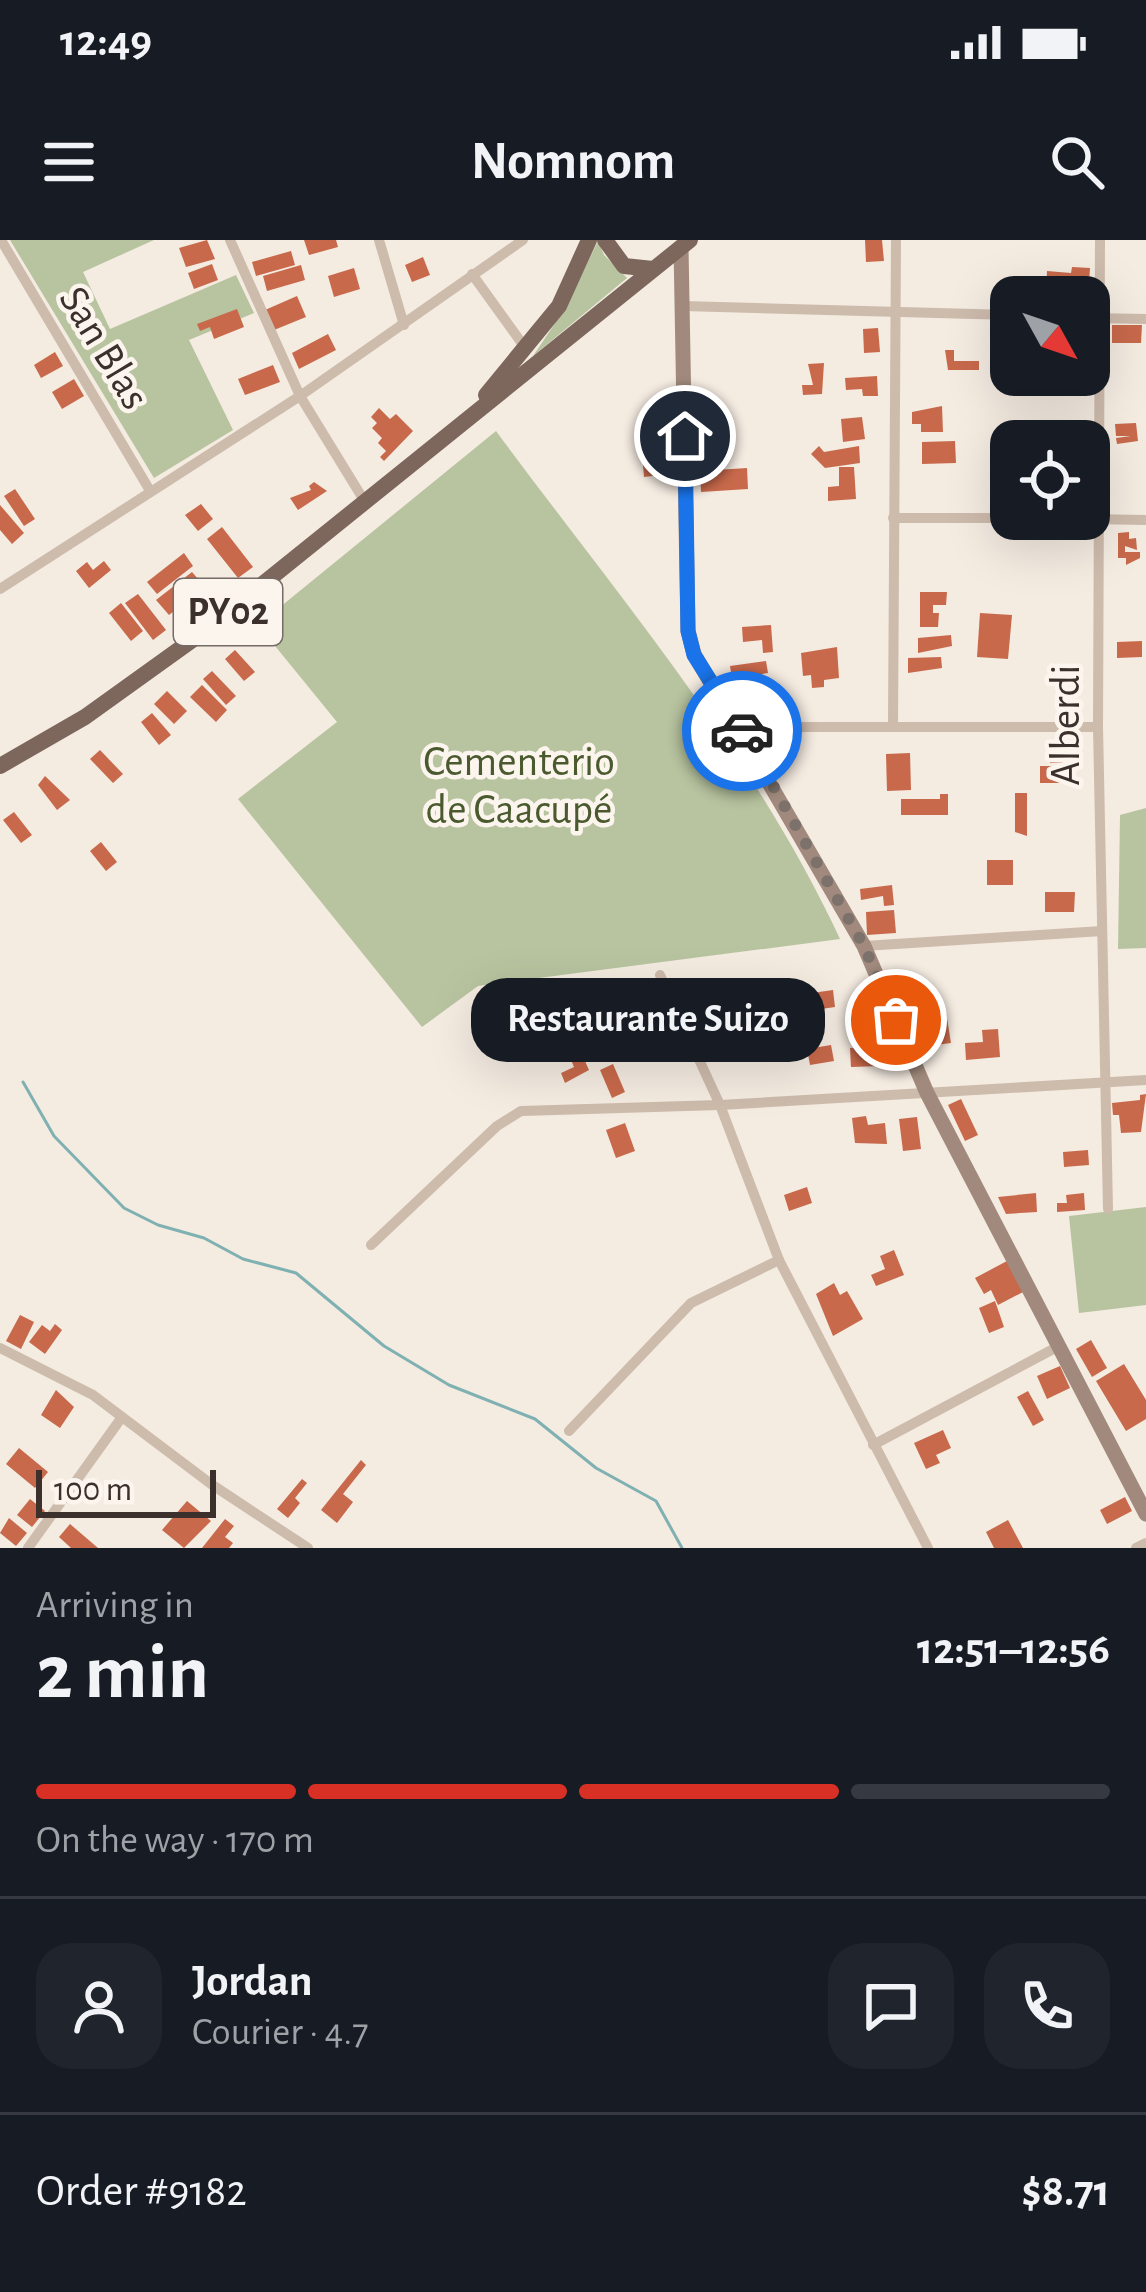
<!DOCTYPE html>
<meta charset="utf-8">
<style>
:root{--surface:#171b24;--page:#20242c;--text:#f1f3f6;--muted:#9ea1a6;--line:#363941;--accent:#d93025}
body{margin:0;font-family:"Alegreya Sans",sans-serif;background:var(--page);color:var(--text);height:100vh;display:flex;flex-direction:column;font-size:45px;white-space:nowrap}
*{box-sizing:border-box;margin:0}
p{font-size:39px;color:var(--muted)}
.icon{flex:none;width:66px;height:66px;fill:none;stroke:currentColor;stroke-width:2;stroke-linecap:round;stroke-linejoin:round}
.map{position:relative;height:1308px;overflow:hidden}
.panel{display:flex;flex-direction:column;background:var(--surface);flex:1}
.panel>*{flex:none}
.needle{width:78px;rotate:130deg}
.controls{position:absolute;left:990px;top:36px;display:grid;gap:24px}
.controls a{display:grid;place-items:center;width:120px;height:120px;border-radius:24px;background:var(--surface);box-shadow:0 12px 48px #0002;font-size:60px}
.scale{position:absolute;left:36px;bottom:30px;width:180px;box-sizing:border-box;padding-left:12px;border:6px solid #3b302b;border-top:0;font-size:33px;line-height:42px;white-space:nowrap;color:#3b302b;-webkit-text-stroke:9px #fbf5ee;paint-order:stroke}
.pin{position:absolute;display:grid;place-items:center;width:102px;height:102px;color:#fff;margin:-51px;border:6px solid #fff;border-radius:50%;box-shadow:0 3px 12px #0007}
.courier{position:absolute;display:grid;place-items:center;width:120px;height:120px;margin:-60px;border:9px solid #1a73e8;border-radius:50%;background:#fff;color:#222;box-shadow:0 3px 15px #0007}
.bubble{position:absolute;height:84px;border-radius:36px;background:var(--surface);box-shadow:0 12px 48px #0002;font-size:39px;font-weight:600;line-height:84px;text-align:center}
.summary em{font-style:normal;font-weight:600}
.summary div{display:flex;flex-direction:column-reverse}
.summary{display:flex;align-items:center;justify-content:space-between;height:204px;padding:0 36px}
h1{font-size:78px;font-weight:600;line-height:90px}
.bar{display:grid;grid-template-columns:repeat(4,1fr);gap:18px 12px;align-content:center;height:144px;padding:0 36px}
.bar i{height:15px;border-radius:9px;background:var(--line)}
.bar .current{background:var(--accent)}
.bar p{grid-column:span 4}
.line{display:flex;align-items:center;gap:30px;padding:0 36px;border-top:3px solid var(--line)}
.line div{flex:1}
.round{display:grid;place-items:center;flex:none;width:126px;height:126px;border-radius:36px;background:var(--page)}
.status{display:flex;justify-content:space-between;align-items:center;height:84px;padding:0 60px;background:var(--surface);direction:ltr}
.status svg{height:33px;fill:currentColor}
header{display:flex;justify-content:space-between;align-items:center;height:156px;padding:0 36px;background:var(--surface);font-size:54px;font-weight:600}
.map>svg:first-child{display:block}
</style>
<div class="status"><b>12:49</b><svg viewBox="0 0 49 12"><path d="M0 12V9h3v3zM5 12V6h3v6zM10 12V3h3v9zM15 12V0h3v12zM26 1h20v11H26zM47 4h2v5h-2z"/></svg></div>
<header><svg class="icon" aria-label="menu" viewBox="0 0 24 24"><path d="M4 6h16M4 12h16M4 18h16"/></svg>Nomnom<svg class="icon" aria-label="search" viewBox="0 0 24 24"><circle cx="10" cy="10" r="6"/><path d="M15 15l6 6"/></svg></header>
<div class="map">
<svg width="1146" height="1308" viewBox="0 0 1146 1308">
<rect width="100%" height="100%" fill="#f4ebe1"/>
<g fill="#b8c4a0">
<polygon points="10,0 154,0 83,32 110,89 236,35 254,73 189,100 233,190 154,238"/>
<polygon points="598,1 604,15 627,38 533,116 566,67"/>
<path d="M496 191C617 355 754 514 840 699L478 746 422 787 238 559 337 482 258 385Z"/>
<polygon points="1146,568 1146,708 1118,709 1120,575"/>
<polygon points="1146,967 1146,1065 1079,1073 1069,976"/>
</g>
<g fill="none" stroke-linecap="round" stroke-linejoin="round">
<polyline stroke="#7fb0b2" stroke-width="3" points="23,842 54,896 124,968 158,985 204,998 243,1019 296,1033 384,1106 449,1145 535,1179 596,1228 656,1261 682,1308"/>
</g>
<g fill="#c8694b">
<polygon points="207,0 215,19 186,27 179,8"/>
<polygon points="304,0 336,0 338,7 309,15"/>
<polygon points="865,0 882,0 884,21 866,22"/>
<polygon points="291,11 295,25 256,36 252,22"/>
<polygon points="423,17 430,35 412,42 405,25"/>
<polygon points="212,24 218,40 194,49 188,33"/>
<polygon points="301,25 305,40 267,51 263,36"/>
<polygon points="1072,27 1090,28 1088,57 1070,56 1071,42 1061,41 1060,55 1046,54 1047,31 1071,33"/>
<polygon points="354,28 360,49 334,57 328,36"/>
<polygon points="297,56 306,77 274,90 265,70"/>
<polygon points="237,69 244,87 214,99 210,87 200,91 197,84"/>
<polygon points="1112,85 1142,85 1141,103 1112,103"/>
<polygon points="878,88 880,112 864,113 863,89"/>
<polygon points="328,94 336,110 299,129 292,113"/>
<polygon points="945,110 954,110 954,121 979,121 979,130 948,130"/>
<polygon points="55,112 63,126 41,138 34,125"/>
<polygon points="824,123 822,154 803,155 802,145 813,145 808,124"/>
<polygon points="273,125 280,142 245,155 238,139"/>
<polygon points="1052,135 1085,135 1086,146 1080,146 1080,152 1071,152 1071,146 1052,148"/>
<polygon points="877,136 878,156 863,156 862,149 846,150 845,138"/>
<polygon points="74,139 84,156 62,169 52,152"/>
<polygon points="942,166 943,192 921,192 921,184 912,184 912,172"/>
<polygon points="379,168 390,179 396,174 413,191 384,221 380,217 386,211 378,203 382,198 372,188 377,183 371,177"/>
<polygon points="862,177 865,199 843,202 841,179"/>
<polygon points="1136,183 1138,201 1117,204 1116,198 1131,196 1116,196 1115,184"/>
<polygon points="955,201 956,223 922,224 922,202"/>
<polygon points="819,206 824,212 859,206 860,223 825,228 811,214"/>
<polygon points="659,212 661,235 644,237 642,214"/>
<polygon points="839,227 854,227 856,259 828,261 828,247 839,246"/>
<polygon points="747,228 748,249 701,252 700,231"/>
<polygon points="314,242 327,251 298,270 290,258 311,250 309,246"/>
<polygon points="15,249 35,279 24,286 4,256"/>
<polygon points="201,264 213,279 198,291 185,275"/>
<polygon points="0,265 24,293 12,304 0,290"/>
<polygon points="222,287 253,327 238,338 207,299"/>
<polygon points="1129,292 1129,299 1136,298 1137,310 1125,306 1125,312 1140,312 1140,318 1126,325 1126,318 1118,318 1118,293"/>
<polygon points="184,313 193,326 157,354 147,342"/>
<polygon points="104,321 111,330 89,348 76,331 87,322 93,330"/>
<polygon points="192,332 205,347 169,375 156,360"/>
<polygon points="920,352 947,352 946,365 933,365 933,373 939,373 938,387 920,387"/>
<polygon points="138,354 166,390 153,400 125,363"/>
<polygon points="121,363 143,391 131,401 109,373"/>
<polygon points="980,373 1012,375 1008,419 977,417"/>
<polygon points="771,385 773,412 763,413 762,400 743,402 742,387"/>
<polygon points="951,395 952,406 918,413 918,398"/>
<polygon points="1142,401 1142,417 1117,418 1117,402"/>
<polygon points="837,407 839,438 824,440 824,447 812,448 811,435 803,436 801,413"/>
<polygon points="235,410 255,432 244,441 225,419"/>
<polygon points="941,417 942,428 908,433 908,418"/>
<polygon points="766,421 768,433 732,439 730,426"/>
<polygon points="212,431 236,456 226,465 203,439"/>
<polygon points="202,445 227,470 216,482 190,457"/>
<polygon points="167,451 187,471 174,484 154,464"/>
<polygon points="152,473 171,495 159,505 141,482"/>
<polygon points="1050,503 1069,503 1069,522 1050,523"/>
<polygon points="100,510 123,534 113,543 90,519"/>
<polygon points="910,513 911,550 887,551 886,514"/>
<rect x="1040" y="526" width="31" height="17"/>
<polygon points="45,536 70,560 57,570 38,545"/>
<polygon points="1015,553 1027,553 1027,596 1015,592"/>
<polygon points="940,554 948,554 948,575 901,575 901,559 940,559"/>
<polygon points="14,572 32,595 21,603 3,580"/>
<polygon points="101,602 117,622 106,631 90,611"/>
<rect x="987" y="620" width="26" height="25"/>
<polygon points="892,645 894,665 884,666 883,656 861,660 860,649"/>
<polygon points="1045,652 1075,652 1074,672 1045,672"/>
<polygon points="894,670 896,693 867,695 866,672"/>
<polygon points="833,750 835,767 814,770 812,753"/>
<polygon points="946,772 951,803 920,807 919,776"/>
<rect x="848" y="784" width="34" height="14"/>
<polygon points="998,789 1000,817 966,820 965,803 983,802 982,790"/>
<polygon points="831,805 834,821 810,825 807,809"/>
<polygon points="880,806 881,826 851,827 850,808"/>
<polygon points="580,810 589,830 565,843 561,833 574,827 569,815"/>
<polygon points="613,824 625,852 612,858 600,830"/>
<polygon points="1146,854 1141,892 1121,893 1119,875 1113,875 1112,863 1140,860 1140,855"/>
<polygon points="961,859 978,895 965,901 948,865"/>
<polygon points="866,876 868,885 885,883 887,904 855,903 852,878"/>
<polygon points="917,877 921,909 903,911 899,879"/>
<polygon points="625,883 635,911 616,918 606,890"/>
<polygon points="1088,910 1089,925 1064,927 1063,912"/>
<polygon points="807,947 812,963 789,971 784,955"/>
<polygon points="1036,953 1037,972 1006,974 998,957"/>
<polygon points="1084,953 1085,970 1057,972 1057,963 1067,963 1066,955"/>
<polygon points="894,1010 904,1035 876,1046 871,1035 885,1029 880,1016"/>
<polygon points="1007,1021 1023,1052 998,1065 991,1050 984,1054 975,1038"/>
<polygon points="834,1043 840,1055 847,1051 863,1079 833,1096 816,1054"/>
<polygon points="995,1061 1004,1087 989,1093 979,1068"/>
<polygon points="20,1075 34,1082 21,1109 6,1101"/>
<polygon points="55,1084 62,1090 45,1114 29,1102 42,1085 50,1091"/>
<polygon points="1091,1100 1107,1128 1092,1137 1076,1109"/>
<polygon points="1124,1124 1146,1160 1146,1179 1126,1191 1096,1141"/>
<polygon points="1060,1126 1070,1148 1047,1159 1037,1136"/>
<polygon points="56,1150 74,1167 60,1188 41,1175"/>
<polygon points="1028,1151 1044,1180 1033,1186 1017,1157"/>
<polygon points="943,1190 951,1208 936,1215 940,1223 926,1229 914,1203"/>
<polygon points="19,1208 48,1232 35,1248 6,1224"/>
<polygon points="361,1220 366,1225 343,1254 353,1262 337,1283 321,1270"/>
<polygon points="302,1239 307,1243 295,1258 300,1263 288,1278 277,1269"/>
<polygon points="1125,1257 1132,1271 1107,1284 1100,1270"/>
<polygon points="30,1259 45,1271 32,1287 17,1275"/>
<polygon points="187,1261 211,1281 184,1308 162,1290"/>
<polygon points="9,1278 27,1293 16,1306 0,1293"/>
<polygon points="225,1279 234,1286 225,1297 233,1303 229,1308 202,1308"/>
<polygon points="1008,1280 1023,1308 994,1308 986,1292"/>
<polygon points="70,1284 98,1308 71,1308 59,1297"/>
</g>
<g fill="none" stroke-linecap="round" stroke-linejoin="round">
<g stroke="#cdbbac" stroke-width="10">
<polyline points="1,0 149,249"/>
<polyline points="230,0 300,156 365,262"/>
<polyline points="379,0 404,85"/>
<polyline points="1100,0 1098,487 1108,969"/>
<polyline points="472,34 526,109"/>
<polyline points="683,66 1011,75"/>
<polyline points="1089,78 1146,79"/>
<polyline points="893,278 1011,278"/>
<polyline points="1089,279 1146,280"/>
<polyline points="0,349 300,156 523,0"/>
<polyline points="893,485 896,0"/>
<polyline points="740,487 1098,487"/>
<polyline points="864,706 1102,691"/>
<polyline points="660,735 720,865 779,1020 928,1308"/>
<polyline points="371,1005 497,886 521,871 720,865 1146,840"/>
<polyline points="0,1108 93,1155 211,1244 308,1308"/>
<polyline points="569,1191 691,1063 779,1020"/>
<polyline points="873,1205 1059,1106"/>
<polyline points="28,1308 122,1177"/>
<polyline points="1136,1308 1146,1303"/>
</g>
<polyline stroke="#a18a7d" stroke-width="15" points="681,7 688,391 694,414 864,706 927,853 1146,1274"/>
<g stroke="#7d675c" stroke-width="16">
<polyline points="605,0 624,26 653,29"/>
<polyline points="486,155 559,66 589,0"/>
<polyline points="0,526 85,477 202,393 690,0"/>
</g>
</g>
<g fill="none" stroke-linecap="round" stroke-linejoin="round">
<polyline stroke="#7c716b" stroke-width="12" stroke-dasharray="0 21.6" points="742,491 864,706 896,780"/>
<polyline stroke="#1a73e8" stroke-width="15" points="685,196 688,391 694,415 742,491"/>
</g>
<g text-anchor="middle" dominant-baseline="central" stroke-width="9" stroke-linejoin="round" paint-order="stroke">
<rect fill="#fbf5ee" stroke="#756b66" stroke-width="3" x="174" y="339" width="108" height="66" rx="9"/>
<g font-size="39" font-weight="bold" fill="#3b302b">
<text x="228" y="372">PY02</text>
</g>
<g font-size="42" fill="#3b302b" stroke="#fbf5ee">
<text transform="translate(104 108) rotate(59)">San Blas</text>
<text transform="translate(1066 485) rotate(-90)">Alberdi</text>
</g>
<g font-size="42" fill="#4a5a2e" stroke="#fbf5ee">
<text x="519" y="522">Cementerio<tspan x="519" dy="48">de Caacupé</tspan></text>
</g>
</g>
</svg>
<div class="controls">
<a><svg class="needle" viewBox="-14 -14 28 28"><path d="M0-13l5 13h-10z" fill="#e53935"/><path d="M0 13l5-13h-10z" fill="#9ea1a6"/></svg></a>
<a><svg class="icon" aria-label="locate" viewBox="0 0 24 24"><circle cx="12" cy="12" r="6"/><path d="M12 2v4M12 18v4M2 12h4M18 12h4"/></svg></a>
</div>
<div class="scale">100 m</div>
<div class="pin" style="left:896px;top:780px;background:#ea580c"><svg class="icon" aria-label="bag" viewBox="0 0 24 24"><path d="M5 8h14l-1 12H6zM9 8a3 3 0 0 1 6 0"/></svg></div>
<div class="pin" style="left:685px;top:196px;background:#1f2937"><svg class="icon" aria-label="home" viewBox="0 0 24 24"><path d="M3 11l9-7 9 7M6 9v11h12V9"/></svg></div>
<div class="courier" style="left:742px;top:491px"><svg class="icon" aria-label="car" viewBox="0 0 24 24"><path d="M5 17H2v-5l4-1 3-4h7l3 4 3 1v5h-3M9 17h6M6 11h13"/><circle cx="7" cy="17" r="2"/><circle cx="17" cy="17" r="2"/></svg></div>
<div class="bubble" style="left:471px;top:738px;width:354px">Restaurante Suizo</div>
</div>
<section class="panel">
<div class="summary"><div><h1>2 min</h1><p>Arriving in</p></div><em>12:51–12:56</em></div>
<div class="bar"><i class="current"></i><i class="current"></i><i class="current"></i><i></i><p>On the way · 170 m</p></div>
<div class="line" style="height:216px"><a class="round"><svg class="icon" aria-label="person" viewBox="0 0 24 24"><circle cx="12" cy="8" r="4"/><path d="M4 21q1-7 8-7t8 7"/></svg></a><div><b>Jordan</b><p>Courier · 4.7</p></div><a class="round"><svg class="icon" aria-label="chat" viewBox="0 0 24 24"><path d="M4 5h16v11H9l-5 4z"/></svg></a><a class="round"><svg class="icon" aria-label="phone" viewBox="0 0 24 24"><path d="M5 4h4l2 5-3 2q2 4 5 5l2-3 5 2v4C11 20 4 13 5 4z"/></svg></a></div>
<div class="line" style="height:156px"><div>Order #9182</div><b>$8.71</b></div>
</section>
